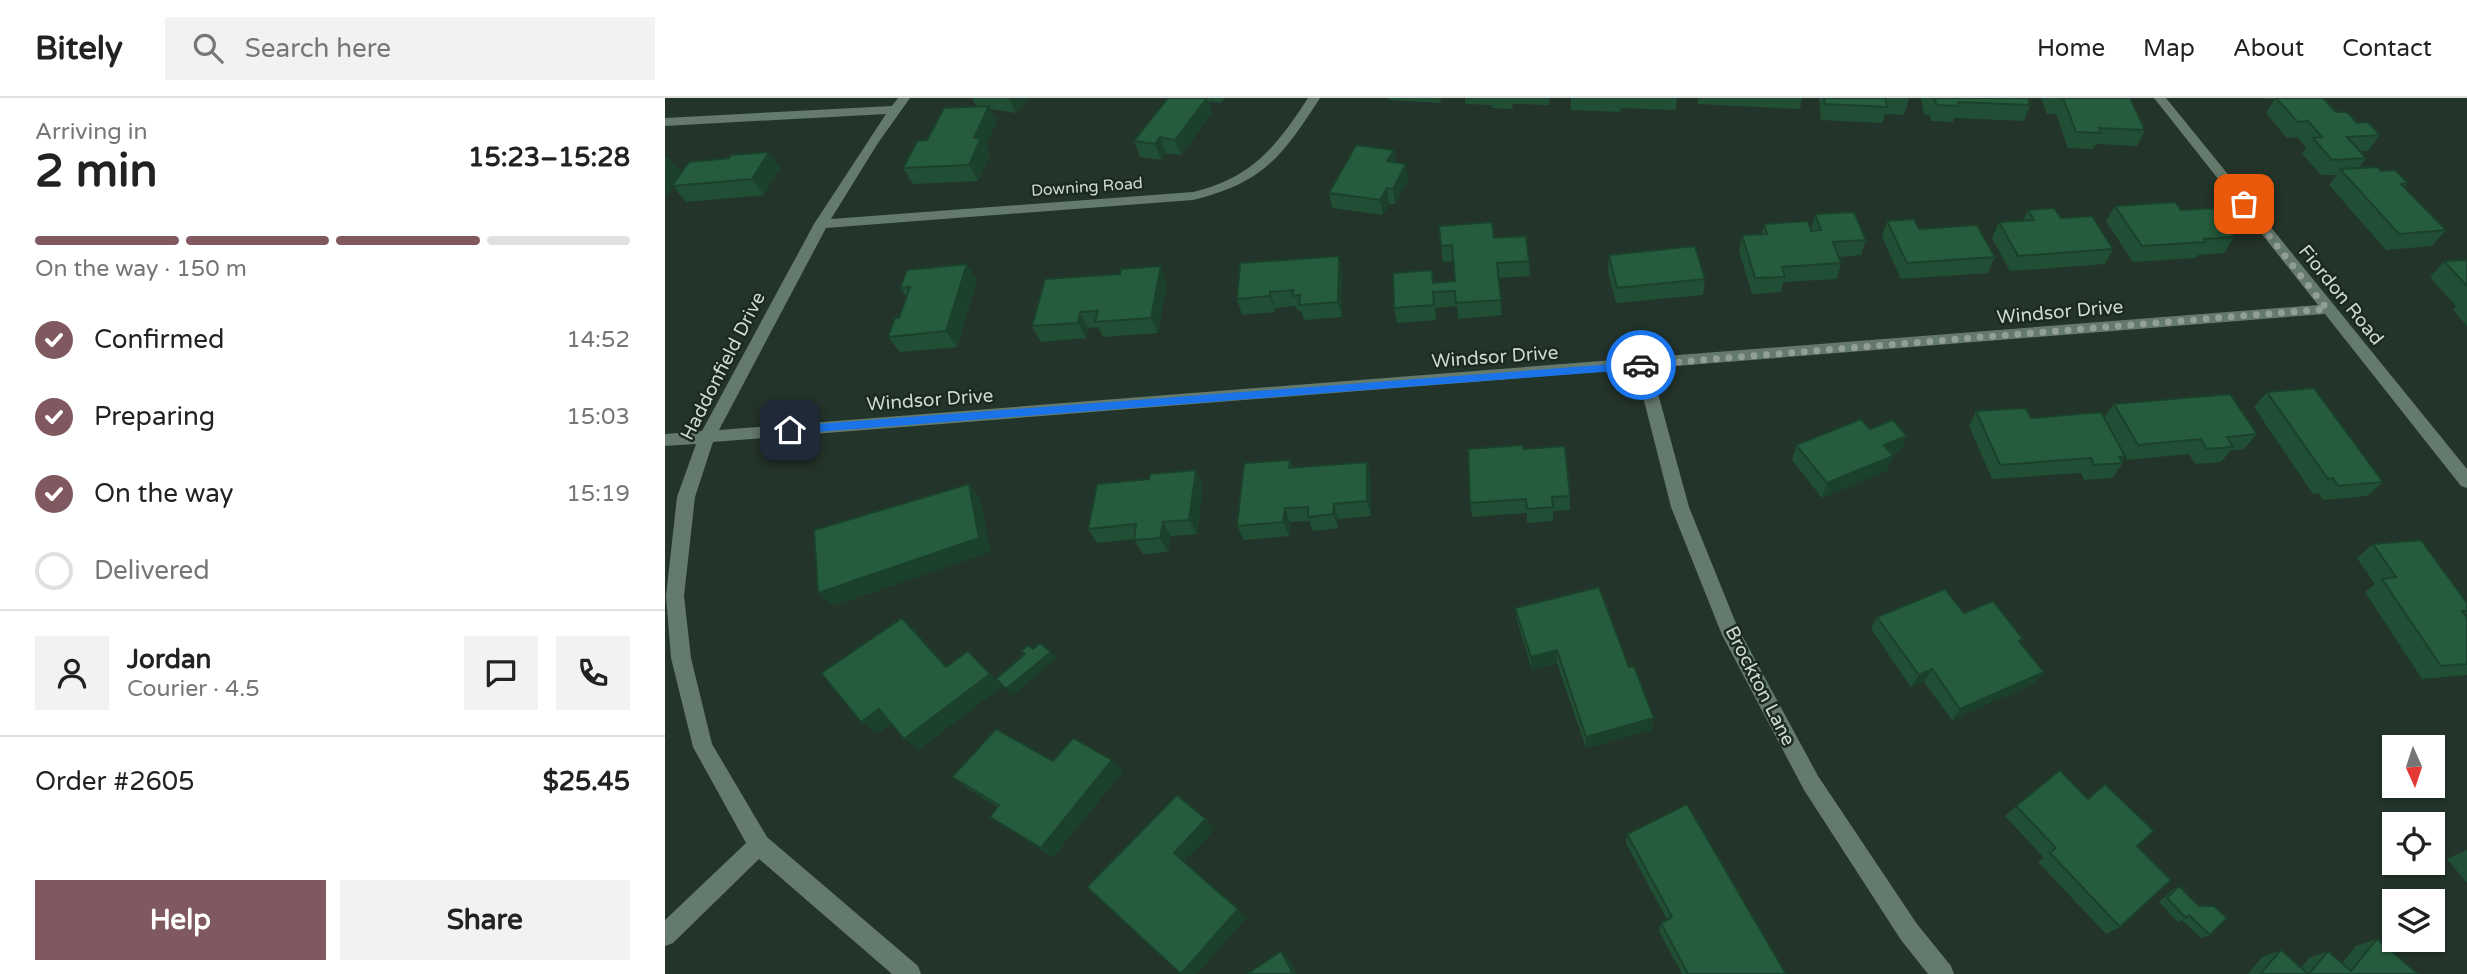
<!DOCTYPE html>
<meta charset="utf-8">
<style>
:root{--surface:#fff;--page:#f2f2f2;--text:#222;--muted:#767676;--line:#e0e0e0;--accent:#805860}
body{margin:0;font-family:"Varela Round",sans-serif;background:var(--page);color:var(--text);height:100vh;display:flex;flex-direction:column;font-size:26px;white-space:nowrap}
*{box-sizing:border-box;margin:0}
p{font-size:23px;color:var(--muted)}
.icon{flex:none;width:38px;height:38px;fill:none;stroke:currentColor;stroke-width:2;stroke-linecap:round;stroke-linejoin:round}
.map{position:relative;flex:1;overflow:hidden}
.sheet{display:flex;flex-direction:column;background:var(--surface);width:665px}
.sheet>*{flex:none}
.needle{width:46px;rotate:177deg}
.fabs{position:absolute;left:1717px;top:637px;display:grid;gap:14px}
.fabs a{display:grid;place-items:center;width:63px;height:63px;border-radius:0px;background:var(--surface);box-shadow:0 2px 5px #0004;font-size:35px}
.pin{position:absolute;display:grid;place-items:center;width:60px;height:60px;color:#fff;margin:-30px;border-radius:14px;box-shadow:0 4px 10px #0006}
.courier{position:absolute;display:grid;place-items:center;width:70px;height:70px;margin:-35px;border:5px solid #1a73e8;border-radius:50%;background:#fff;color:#222;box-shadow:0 2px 9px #0007}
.head em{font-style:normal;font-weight:700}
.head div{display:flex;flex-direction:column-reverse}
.head{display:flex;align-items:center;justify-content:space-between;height:119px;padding:0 35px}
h1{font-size:46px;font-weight:700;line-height:52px}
.bar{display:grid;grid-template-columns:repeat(4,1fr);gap:10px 7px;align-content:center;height:84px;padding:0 35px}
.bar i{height:9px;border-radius:5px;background:var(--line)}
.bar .active{background:var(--accent)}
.bar p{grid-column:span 4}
.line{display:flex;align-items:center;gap:18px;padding:0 35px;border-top:2px solid var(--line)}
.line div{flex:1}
.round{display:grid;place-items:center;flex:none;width:74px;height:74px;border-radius:0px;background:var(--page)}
ol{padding:0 35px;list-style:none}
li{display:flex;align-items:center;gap:21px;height:77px}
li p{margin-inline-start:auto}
li .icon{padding:7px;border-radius:50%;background:var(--accent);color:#fff;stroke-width:4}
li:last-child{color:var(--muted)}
li i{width:38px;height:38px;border:4px solid var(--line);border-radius:50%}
.primary-button{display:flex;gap:14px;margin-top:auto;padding:14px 35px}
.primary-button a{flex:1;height:80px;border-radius:0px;background:var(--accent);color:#fff;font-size:28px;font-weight:700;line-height:80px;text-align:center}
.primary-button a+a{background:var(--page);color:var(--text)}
header{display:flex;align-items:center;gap:42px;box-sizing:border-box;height:98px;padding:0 35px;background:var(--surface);border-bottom:2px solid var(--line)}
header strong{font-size:33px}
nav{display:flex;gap:38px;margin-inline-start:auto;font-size:24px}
.search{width:490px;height:63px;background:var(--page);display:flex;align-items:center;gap:18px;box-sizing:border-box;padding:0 24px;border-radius:0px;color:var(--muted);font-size:26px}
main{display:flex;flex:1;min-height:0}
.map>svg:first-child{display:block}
</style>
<header>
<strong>Bitely</strong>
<div class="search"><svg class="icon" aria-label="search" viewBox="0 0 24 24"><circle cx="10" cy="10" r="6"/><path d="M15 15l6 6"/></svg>Search here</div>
<nav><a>Home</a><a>Map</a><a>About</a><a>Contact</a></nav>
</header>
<main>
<section class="sheet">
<div class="head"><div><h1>2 min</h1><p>Arriving in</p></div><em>15:23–15:28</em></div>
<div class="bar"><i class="active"></i><i class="active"></i><i class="active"></i><i></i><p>On the way · 150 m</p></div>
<ol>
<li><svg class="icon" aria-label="check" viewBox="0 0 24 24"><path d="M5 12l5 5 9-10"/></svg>Confirmed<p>14:52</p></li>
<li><svg class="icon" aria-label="check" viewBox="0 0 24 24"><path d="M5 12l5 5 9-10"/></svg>Preparing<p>15:03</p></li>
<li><svg class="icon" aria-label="check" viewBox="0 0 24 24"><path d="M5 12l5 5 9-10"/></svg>On the way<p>15:19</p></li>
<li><i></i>Delivered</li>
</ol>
<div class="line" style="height:126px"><a class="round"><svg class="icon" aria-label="person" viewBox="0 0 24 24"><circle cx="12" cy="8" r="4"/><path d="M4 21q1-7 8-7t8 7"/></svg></a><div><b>Jordan</b><p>Courier · 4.5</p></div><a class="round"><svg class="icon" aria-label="chat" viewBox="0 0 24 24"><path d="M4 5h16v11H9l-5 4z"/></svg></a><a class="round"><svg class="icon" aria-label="phone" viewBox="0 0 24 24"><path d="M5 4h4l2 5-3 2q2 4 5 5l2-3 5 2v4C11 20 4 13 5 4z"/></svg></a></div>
<div class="line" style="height:91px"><div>Order #2605</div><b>$25.45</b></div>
<div class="primary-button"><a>Help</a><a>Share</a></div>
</section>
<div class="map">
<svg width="1802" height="876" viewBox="0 0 1802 876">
<rect width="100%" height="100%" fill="#23342a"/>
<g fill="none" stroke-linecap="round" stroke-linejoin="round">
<path fill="#647a6c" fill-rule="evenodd" d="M233 0H245L213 45 166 121 528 94C587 80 611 49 643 0H655C617 59 598 85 528 102L161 130 54 332 1653 207 1489 0H1501L1802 371V390L1796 388 1660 216 986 270 1024 409 1072 528 1153 678 1252 826 1286 868 1289 876H1263L1236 842 1139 692 1057 537 1006 409 971 271 48 344 30 399 19 498 26 560 47 646 102 739 253 868 256 876H227L94 761 8 845 0 848V822L81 745 28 649 6 560 1 498 12 399 31 346 0 348V336L37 333 149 126 221 16 0 28V20L227 8Z"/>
</g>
<g fill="#214f35">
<polygon points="307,0 365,0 351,15 325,11 332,23 321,48 325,56 313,83 248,86 238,70 262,42 311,8"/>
<polygon points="503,0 559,0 556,5 544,3 547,15 516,57 501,55 496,62 475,59 469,43"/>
<polygon points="723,0 776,0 775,5 724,2"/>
<polygon points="800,0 885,0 884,7 848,6 847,11 827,10 827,7 800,6"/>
<polygon points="906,0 1012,0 1011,12 956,10 955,14 906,12"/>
<polygon points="1033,0 1137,0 1135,11 1033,6"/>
<polygon points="1154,0 1244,0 1244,1 1239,17 1220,16 1217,25 1156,22"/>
<polygon points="1256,0 1363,0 1365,7 1359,23 1289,20 1288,24 1266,23 1265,17 1259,16"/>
<polygon points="1376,0 1465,0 1480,32 1472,48 1431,46 1428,51 1403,50 1391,16 1382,16"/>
<polygon points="1600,0 1658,0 1671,14 1715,37 1703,53 1695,53 1701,60 1694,70 1716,73 1743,85 1739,89 1781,132 1767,148 1721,152 1664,87 1672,77 1656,77 1637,56 1641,49 1632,39 1622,40 1601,15 1610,1 1601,1"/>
<polygon points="729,52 731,64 741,66 743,82 730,106 724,106 718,117 667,110 664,95"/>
<polygon points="0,59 16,75 115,70 99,97 21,104 8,88 0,99"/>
<polygon points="1450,108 1516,112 1569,139 1559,155 1533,157 1531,160 1468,164 1441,123"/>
<polygon points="1363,112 1396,120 1448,151 1440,166 1345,173 1327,140 1334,124 1358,123"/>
<polygon points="1150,116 1201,142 1196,157 1174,159 1176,165 1172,181 1118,184 1116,194 1087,196 1074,153 1077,137 1097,136 1099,126 1146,132"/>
<polygon points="1222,123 1254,131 1330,159 1323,175 1236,181 1217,139"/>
<polygon points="829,140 864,163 865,178 833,180 837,217 793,221 792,208 770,210 771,222 732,225 729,210 767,172 769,185 790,183 788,163 778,164 776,148"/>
<polygon points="944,157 1040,181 1038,197 951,205 943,173"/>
<polygon points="674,158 677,174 677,219 639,222 636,213 633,213 631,208 610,210 610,214 577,217 572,201"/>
<polygon points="1802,162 1802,228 1788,212 1791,208 1765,179 1779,163"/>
<polygon points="312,182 292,249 235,254 223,239 234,220 242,200 235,190"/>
<polygon points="502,184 493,235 438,239 433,229 423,230 421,240 376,244 367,228"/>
<polygon points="1602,294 1718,384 1702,398 1658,402 1653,395 1648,396 1589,309"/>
<polygon points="1449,306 1592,336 1579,351 1566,352 1556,364 1530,366 1524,356 1462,362 1460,358 1456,363 1458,365 1447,380 1419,382 1416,375 1327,381 1304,328 1311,313 1366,320 1439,320"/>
<polygon points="1205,331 1236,353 1227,357 1228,358 1222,373 1157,400 1127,362 1131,347"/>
<polygon points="859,351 905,398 905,412 888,413 888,423 862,425 862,415 807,419 805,405"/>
<polygon points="625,362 628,370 702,364 706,378 706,418 673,421 673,430 648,433 644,423 625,424 624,438 579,442 572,428"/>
<polygon points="538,387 532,436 506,438 503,454 478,456 469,441 432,445 423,431"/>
<polygon points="1708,446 1802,505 1802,516 1800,517 1802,520 1802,577 1757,581 1700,494 1710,486 1692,460"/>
<polygon points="850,510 987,632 921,650 892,565 867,572 852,523"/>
<polygon points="1299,515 1358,541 1355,544 1379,574 1368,586 1287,622 1259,584 1246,589 1206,531 1212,519"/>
<polygon points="388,663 458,673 388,759 338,728 325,719 333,709 302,690 287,679"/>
<polygon points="1351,708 1472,748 1455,829 1441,836 1373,764 1379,760 1340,718"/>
<polygon points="962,736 1121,876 1017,876 994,833 996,825 1002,822 961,745"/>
<polygon points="1802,752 1802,785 1782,761"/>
<polygon points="1514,788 1534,808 1545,837 1536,840 1517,822 1513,824 1494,804 1506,793"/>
<polygon points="1712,841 1753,876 1583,876 1597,859 1616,852 1636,870 1644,860 1663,853 1677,865 1691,848"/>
</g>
<g fill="#1b402b">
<polygon points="344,0 365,0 351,15"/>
<polygon points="542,0 547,15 516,57 510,42"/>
<polygon points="324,8 332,23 321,48 325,56 313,83 304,67 309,40"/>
<polygon points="495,39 501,55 496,62 490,46"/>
<polygon points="729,52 731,67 722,63"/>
<polygon points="104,54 115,70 99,97 87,81"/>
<polygon points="3,59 17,75 0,99 0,64"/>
<polygon points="741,66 743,82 730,106 728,91"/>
<polygon points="722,90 724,106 718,117 715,102"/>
<polygon points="674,158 677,174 677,219 673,204"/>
<polygon points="302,166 312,182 292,249 281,233"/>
<polygon points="496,168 502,184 493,235 486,220"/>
<polygon points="605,194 610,210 610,214 605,198"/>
<polygon points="415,214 423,230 421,240 413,225"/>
<polygon points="1242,338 1236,353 1213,362 1219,347"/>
<polygon points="1228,358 1222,373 1157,400 1162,385"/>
<polygon points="702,364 706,378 706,418 702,403"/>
<polygon points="531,372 538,387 532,436 524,422"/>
<polygon points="304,386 315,400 326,454 169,508 153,495"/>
<polygon points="669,406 673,421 673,430 668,416"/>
<polygon points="620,410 625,424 624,438 618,424"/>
<polygon points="498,424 506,438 503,454 495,440"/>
<polygon points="237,520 251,533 294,581 281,569"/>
<polygon points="892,552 892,565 867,572 866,559"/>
<polygon points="303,553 338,588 254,652 239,641"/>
<polygon points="386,554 392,560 348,597 341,591"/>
<polygon points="1267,571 1259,584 1246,589 1254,577"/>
<polygon points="1379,574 1368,586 1287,622 1295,611"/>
<polygon points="214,611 230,623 212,636 196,624"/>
<polygon points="989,620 987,632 921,650 921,639"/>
<polygon points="447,662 458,673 388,759 376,750"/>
<polygon points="541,721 550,731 519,764 509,755"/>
<polygon points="573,811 582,819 532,876 516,876"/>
<polygon points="616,853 624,860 632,876 628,876"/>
</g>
<g fill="#265c3e" stroke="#1b402b" stroke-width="2">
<polygon points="503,0 542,0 510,42 495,39 490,46 469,43"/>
<polygon points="1159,0 1220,0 1222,9 1160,6"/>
<polygon points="1264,0 1363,0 1365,7 1293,4 1293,8 1271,7 1270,1"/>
<polygon points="1394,0 1465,0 1480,32 1434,30 1436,35 1411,34 1398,0"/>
<polygon points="1611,0 1658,0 1671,14 1682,14 1692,25 1703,24 1715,37 1682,39 1701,60 1667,62 1648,40 1657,39 1643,23 1633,24"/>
<polygon points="324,8 309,40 316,40 304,67 238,70 252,43 262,42 279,10"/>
<polygon points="691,47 729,52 722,63 741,66 728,91 722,90 715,102 664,95"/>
<polygon points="104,54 87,81 7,88 24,64 64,60 65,57"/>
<polygon points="1713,69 1716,73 1730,72 1743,85 1736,86 1781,132 1734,136 1675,71"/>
<polygon points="1510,104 1516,112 1548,110 1569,139 1539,141 1541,144 1477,148 1450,108"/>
<polygon points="1389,110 1396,120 1427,118 1448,151 1353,158 1334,124 1369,122 1363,112"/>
<polygon points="1189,114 1201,142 1168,144 1176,165 1117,169 1120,179 1090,180 1077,137 1102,136 1099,126 1143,123 1146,133 1156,132 1150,116"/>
<polygon points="1249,121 1254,131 1312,127 1330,159 1242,165 1222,123"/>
<polygon points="827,124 829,140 861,138 864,163 832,165 836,202 791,205 790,193 768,194 769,207 729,210 728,175 767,172 768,185 790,183 787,147 776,148 774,128"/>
<polygon points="1030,148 1040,181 952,190 944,157"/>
<polygon points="674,158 673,204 634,207 635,197 628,198 628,192 605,194 605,198 572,201 575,165"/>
<polygon points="1802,162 1802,188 1779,163"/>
<polygon points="302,166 281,233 223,239 230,220 234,220 245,189 235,190 242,172"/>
<polygon points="496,168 486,220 430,224 433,213 415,214 413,225 367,228 380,181 455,176 456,171"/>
<polygon points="1649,290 1718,384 1673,388 1668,380 1663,381 1602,294"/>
<polygon points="1565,296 1592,336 1562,339 1568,349 1542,351 1536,341 1473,347 1449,306"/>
<polygon points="1361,310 1366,320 1436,314 1460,358 1454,359 1458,365 1429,367 1426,360 1335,367 1311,313"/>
<polygon points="1196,321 1205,331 1228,322 1242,338 1219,347 1228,358 1162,385 1131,347"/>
<polygon points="858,347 859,351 900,348 905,398 887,399 888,409 862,411 861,401 805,405 803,351"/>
<polygon points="625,362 624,370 702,364 702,403 669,406 668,416 643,419 643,409 620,410 618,424 572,428 579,365"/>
<polygon points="531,372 524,422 498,424 495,440 469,442 471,426 423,431 432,386 484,381 485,376"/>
<polygon points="304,386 314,440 153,495 149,432"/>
<polygon points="1756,442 1802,505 1802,513 1797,513 1802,520 1802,566 1776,568 1717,481 1731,479 1708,446"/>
<polygon points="934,489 964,569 969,568 989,620 921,639 892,552 866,559 850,510"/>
<polygon points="1280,491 1299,515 1328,503 1358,541 1354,543 1379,574 1295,611 1267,571 1254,577 1212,519"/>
<polygon points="237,520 281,569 303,553 325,576 239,641 214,611 196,624 156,575"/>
<polygon points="375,545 386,554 341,591 331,581 360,556 356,553 363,547 368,551"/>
<polygon points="331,631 388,663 408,640 447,662 376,750 325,719 334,707 287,679"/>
<polygon points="1395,672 1423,701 1440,686 1489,733 1472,748 1506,782 1455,829 1385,755 1391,750 1351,708"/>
<polygon points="512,697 541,721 509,755 573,811 516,876 422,789"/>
<polygon points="1022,706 1121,876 1023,876 996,825 1007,819 962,736"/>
<polygon points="1514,788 1534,808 1549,808 1562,820 1545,837 1524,817 1521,820 1502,800"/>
<polygon points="1712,841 1753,876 1644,876 1663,853 1686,873"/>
<polygon points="1616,852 1643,876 1595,876"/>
<polygon points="616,853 628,876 582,876"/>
</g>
<polygon fill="#1a73e8" points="976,264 981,267 976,271 125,336 120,332 125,328"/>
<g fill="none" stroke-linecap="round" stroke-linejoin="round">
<polyline stroke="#929f97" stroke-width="7" stroke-dasharray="0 12.6" points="976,267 1662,211 1579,106"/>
</g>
<g text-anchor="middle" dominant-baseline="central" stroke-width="5" stroke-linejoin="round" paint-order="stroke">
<g font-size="16" fill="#ced9d2" stroke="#1a2a20">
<text transform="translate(422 89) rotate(-4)">Downing Road</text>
</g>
<g font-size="19" fill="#ced9d2" stroke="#1a2a20">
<text transform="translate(1676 197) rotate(51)">Fiordon Road</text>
<text transform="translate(1395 214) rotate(-5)">Windsor Drive</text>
<text transform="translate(830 259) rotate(-4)">Windsor Drive</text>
<text transform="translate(58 268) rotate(-63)">Haddonfield Drive</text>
<text transform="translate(265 302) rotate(-4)">Windsor Drive</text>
<text transform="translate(1095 588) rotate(63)">Brockton Lane</text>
</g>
</g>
</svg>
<div class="fabs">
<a><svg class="needle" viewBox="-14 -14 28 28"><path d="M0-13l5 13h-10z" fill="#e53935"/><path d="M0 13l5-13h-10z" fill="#767676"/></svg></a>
<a><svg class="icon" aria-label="locate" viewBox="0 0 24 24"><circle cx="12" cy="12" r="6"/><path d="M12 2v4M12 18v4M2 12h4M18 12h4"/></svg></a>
<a><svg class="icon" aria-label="layers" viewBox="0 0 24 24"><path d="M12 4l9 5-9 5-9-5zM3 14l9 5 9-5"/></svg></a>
</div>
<div class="pin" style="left:1579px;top:106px;background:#ea580c"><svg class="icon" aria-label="bag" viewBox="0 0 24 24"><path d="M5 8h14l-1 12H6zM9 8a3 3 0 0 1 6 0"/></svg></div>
<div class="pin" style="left:125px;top:332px;background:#1f2937"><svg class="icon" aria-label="home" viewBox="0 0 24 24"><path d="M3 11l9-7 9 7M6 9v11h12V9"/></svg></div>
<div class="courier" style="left:976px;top:267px"><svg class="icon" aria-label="car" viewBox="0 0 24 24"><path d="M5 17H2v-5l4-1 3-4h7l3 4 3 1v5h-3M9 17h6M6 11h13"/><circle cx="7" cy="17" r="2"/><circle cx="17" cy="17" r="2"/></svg></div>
</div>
</main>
